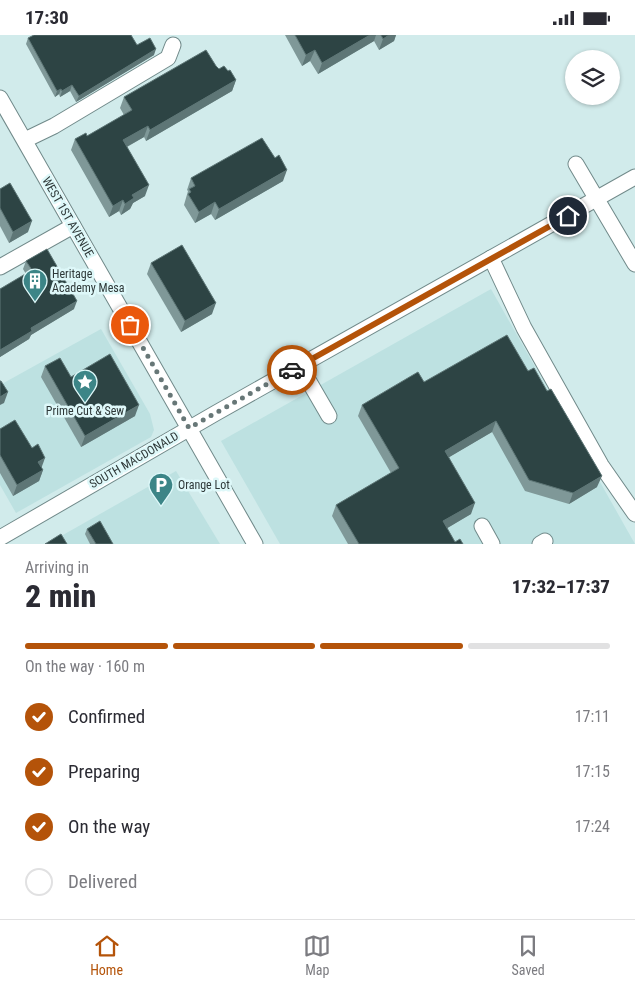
<!DOCTYPE html>
<meta charset="utf-8">
<style>
:root{--surface:#fff;--page:#f2f2f3;--text:#2b2b33;--muted:#7c7c81;--line:#e1e1e2;--accent:#b45309}
body{margin:0;font-family:"Roboto Condensed",sans-serif;background:var(--page);color:var(--text);height:100vh;display:flex;flex-direction:column;font-size:19px;white-space:nowrap}
*{box-sizing:border-box;margin:0}
p{font-size:16px;color:var(--muted)}
.icon{flex:none;width:28px;height:28px;fill:none;stroke:currentColor;stroke-width:2;stroke-linecap:round;stroke-linejoin:round}
.map{position:relative;height:509px;overflow:hidden}
.panel{display:flex;flex-direction:column;background:var(--surface);flex:1}
.panel>*{flex:none}
.controls{position:absolute;left:565px;top:15px;display:grid;gap:10px}
.controls a{display:grid;place-items:center;width:55px;height:55px;border-radius:50%;background:var(--surface);box-shadow:0 1px 4px #0004;font-size:25px}
.pin{position:absolute;display:grid;place-items:center;width:42px;height:42px;color:#fff;margin:-21px;border:2px solid #fff;border-radius:50%;box-shadow:0 1px 5px #0007}
.courier{position:absolute;display:grid;place-items:center;width:50px;height:50px;margin:-25px;border:4px solid #b45309;border-radius:50%;background:#fff;color:#222;box-shadow:0 1px 6px #0007}
.head em{font-style:normal;font-weight:800}
.head div{display:flex;flex-direction:column-reverse}
.head{display:flex;align-items:center;justify-content:space-between;height:85px;padding:0 25px}
h1{font-size:32px;font-weight:800;line-height:38px}
.bar{display:grid;grid-template-columns:repeat(4,1fr);gap:8px 5px;align-content:center;height:60px;padding:0 25px}
.bar i{height:6px;border-radius:4px;background:var(--line)}
.bar .selected{background:var(--accent)}
.bar p{grid-column:span 4}
ol{padding:0 25px;list-style:none}
li{display:flex;align-items:center;gap:15px;height:55px}
li p{margin-inline-start:auto}
li .icon{padding:5px;border-radius:50%;background:var(--accent);color:#fff;stroke-width:4}
li:last-child{color:var(--muted)}
li i{width:28px;height:28px;border:2px solid var(--line);border-radius:50%}
.status{display:flex;justify-content:space-between;align-items:center;height:35px;padding:0 25px;background:var(--surface);direction:ltr}
.status svg{height:14px;fill:currentColor}
.dock{display:flex;justify-content:space-around;align-items:center;height:70px;border-top:1px solid var(--line);background:var(--surface);font-size:14px;color:var(--muted)}
.dock a{display:grid;justify-items:center;gap:2px}
.dock .selected{color:var(--accent)}
.map>svg:first-child{display:block}
</style>
<div class="status"><b>17:30</b><svg viewBox="0 0 49 12"><path d="M0 12V9h3v3zM5 12V6h3v6zM10 12V3h3v9zM15 12V0h3v12zM26 1h20v11H26zM47 4h2v5h-2z"/></svg></div>
<div class="map">
<svg width="635" height="509" viewBox="0 0 635 509">
<rect width="100%" height="100%" fill="#d1ebeb"/>
<g fill="#bde1e1">
<polygon points="491,254 635,509 280,509 221,406"/>
<polygon points="101,294 150,379 154,395 151,402 16,478 0,450 0,350"/>
<polygon points="176,436 220,509 47,509"/>
</g>
<g fill="none" stroke-linecap="round" stroke-linejoin="round">
<defs>
<g id="minor">
<polyline points="0,63 255,509"/>
<polyline points="25,105 54,91 168,23 173,10"/>
<polyline points="576,129 635,229"/>
<polyline points="491,223 524,293 601,430 635,479"/>
<polyline points="0,232 73,191"/>
<polyline points="300,331 329,381"/>
<polyline points="482,491 492,509"/>
<polyline points="0,503 216,378 635,142"/>
<polyline points="540,509 545,506"/>
</g>
</defs>
<use href="#minor" stroke="#718a8a" stroke-width="17"/>
<use href="#minor" stroke="#fff" stroke-width="15"/>
</g>
<g fill="#7f9898">
<polygon points="285,0 396,0 394,6 379,15 374,6 318,39 310,26 302,31"/>
<polygon points="28,3 137,10 154,20 76,67 70,56 60,62 59,59 55,62 26,9"/>
<polygon points="216,31 219,34 228,36 236,45 232,56 146,106 144,102 127,112 145,161 133,168 130,174 121,180 119,176 109,182 71,115 75,104 87,101 124,80 120,73 124,62"/>
<polygon points="191,143 283,146 215,185 211,179 195,188 184,170 188,156 187,155"/>
<polygon points="0,154 28,197 9,208 0,191"/>
<polygon points="26,226 74,274 31,300 29,304 0,322 0,254 26,239 23,234"/>
<polygon points="151,228 212,279 181,297 147,239"/>
<polygon points="45,331 71,342 135,381 81,412 41,342"/>
<polygon points="528,336 597,452 569,469 525,456 492,397 449,422 471,479 447,493 455,507 463,509 348,509 332,481 336,470 391,438 358,381 362,370 424,347"/>
<polygon points="0,394 43,435 39,446 13,461 0,438"/>
<polygon points="87,494 113,509 90,509 85,499"/>
</g>
<g fill="#5e7676">
<polygon points="370,0 376,0 374,6 318,39 322,28"/>
<polygon points="389,0 396,0 394,6 379,15 383,4"/>
<polygon points="156,14 154,20 76,67 79,61"/>
<polygon points="315,15 310,26 302,31 306,20"/>
<polygon points="236,45 232,56 146,106 150,95"/>
<polygon points="72,50 70,56 60,62 62,56"/>
<polygon points="61,54 59,59 55,62 57,56"/>
<polygon points="148,91 144,102 119,116 123,105"/>
<polygon points="287,135 283,146 215,185 219,174"/>
<polygon points="149,150 145,161 133,168 130,174 121,180 125,169 132,160"/>
<polygon points="123,165 119,176 109,182 113,171"/>
<polygon points="215,167 211,179 195,188 199,177"/>
<polygon points="32,186 28,197 9,208 13,197"/>
<polygon points="77,266 74,274 31,300 29,304 0,322 0,315 31,293"/>
<polygon points="216,268 212,279 181,297 185,286"/>
<polygon points="8,357 4,368 0,370 0,362"/>
<polygon points="139,370 135,381 81,412 85,401"/>
<polygon points="496,386 492,397 441,427 445,416"/>
<polygon points="45,423 41,434 38,427"/>
<polygon points="43,435 39,446 13,461 17,450"/>
<polygon points="602,441 597,452 569,469 573,458"/>
<polygon points="475,468 471,479 439,498 443,486"/>
</g>
<g fill="#2d4444" stroke="#5e7676">
<polygon points="34,0 131,0 137,10 150,3 156,14 79,61 72,50 62,56 61,54 57,56 28,3"/>
<polygon points="295,0 370,0 322,28 315,15 306,20"/>
<polygon points="381,0 389,0 383,4"/>
<polygon points="206,15 216,31 219,34 224,31 228,36 230,35 236,45 150,95 148,91 123,105 149,150 132,160 134,163 125,169 123,165 113,171 75,104 86,98 87,101 132,75 124,62"/>
<polygon points="262,103 275,123 279,120 287,135 219,174 215,167 199,177 188,159 191,157 189,154 195,151 191,143"/>
<polygon points="10,148 32,186 13,197 0,173 0,154"/>
<polygon points="182,210 216,268 185,286 151,228"/>
<polygon points="47,214 77,266 31,293 32,296 0,315 0,254 32,235 26,226"/>
<polygon points="507,300 528,336 534,333 547,356 551,354 602,441 573,458 529,445 496,386 445,416 475,468 443,486 455,507 460,504 463,509 359,509 336,470 399,433 362,370 418,337 424,347"/>
<polygon points="110,319 139,370 85,401 45,331 60,323 71,342"/>
<polygon points="0,346 1,346 8,357 0,362"/>
<polygon points="15,385 32,413 38,409 45,423 38,427 43,435 17,450 0,420 0,394"/>
<polygon points="100,486 113,509 96,509 87,494"/>
<polygon points="61,499 67,509 45,509"/>
</g>
<g fill="none" stroke-linecap="round" stroke-linejoin="round">
<polyline stroke="#677777" stroke-width="5" stroke-dasharray="0 9" points="130,290 189,393 292,335"/>
<polyline stroke="#b45309" stroke-width="6" points="292,335 568,181"/>
</g>
<defs>
<symbol id="building-pin" viewBox="-11 -11 22 30"><path d="M0 17L-7.5 6A9.5 9.5 0 1 1 7.5 6Z" fill="#3c8587" stroke="#def8f9"/><path d="M-4-6H4V6H1V3H-1V6H-4ZM-2.5-4.3h1.7v1.8h-1.7ZM.8-4.3h1.7v1.8H.8ZM-2.5-1h1.7V.8h-1.7ZM.8-1h1.7V.8H.8Z" fill="#fff"/></symbol>
<symbol id="sight-pin" viewBox="-11 -11 22 30"><path d="M0 17L-7.5 6A9.5 9.5 0 1 1 7.5 6Z" fill="#3c8587" stroke="#def8f9"/><path d="M0-6L1.8-2.2L6-1.7L2.9 1.2L3.7 5.4L0 3.3L-3.7 5.4L-2.9 1.2L-6-1.7L-1.8-2.2Z" fill="#fff"/></symbol>
<symbol id="parking-pin" viewBox="-11 -11 22 30"><path d="M0 17L-7.5 6A9.5 9.5 0 1 1 7.5 6Z" fill="#3c8587" stroke="#def8f9"/><path d="M-3.5-5.5H1a3.5 3.5 0 0 1 0 7H-1V5.5H-3.5ZM-1-3.4V-.6H.8a1.4 1.4 0 0 0 0-2.8Z" fill="#fff"/></symbol>
</defs>
<g fill-rule="evenodd">
<use href="#building-pin" x="21" y="232" width="28" height="38"/>
<use href="#sight-pin" x="71" y="333" width="28" height="38"/>
<use href="#parking-pin" x="147" y="436" width="28" height="38"/>
</g>
<g text-anchor="middle" dominant-baseline="central" stroke-width="5" stroke-linejoin="round" paint-order="stroke">
<g font-size="12" fill="#2e3838" stroke="#def8f9">
<text transform="translate(68 182) rotate(60)">WEST 1ST AVENUE</text>
<text transform="translate(134 425) rotate(-30)">SOUTH MACDONALD</text>
</g>
<g font-size="12" fill="#2e3838" stroke="#def8f9" text-anchor="start">
<text x="52" y="239">Heritage<tspan x="52" dy="14">Academy Mesa</tspan></text>
<text x="85" y="376" text-anchor="middle">Prime Cut &amp; Sew</text>
<text x="178" y="450">Orange Lot</text>
</g>
</g>
</svg>
<div class="controls">
<a><svg class="icon" aria-label="layers" viewBox="0 0 24 24"><path d="M12 4l9 5-9 5-9-5zM3 14l9 5 9-5"/></svg></a>
</div>
<div class="pin" style="left:130px;top:290px;background:#ea580c"><svg class="icon" aria-label="bag" viewBox="0 0 24 24"><path d="M5 8h14l-1 12H6zM9 8a3 3 0 0 1 6 0"/></svg></div>
<div class="pin" style="left:568px;top:181px;background:#1f2937"><svg class="icon" aria-label="home" viewBox="0 0 24 24"><path d="M3 11l9-7 9 7M6 9v11h12V9"/></svg></div>
<div class="courier" style="left:292px;top:335px"><svg class="icon" aria-label="car" viewBox="0 0 24 24"><path d="M5 17H2v-5l4-1 3-4h7l3 4 3 1v5h-3M9 17h6M6 11h13"/><circle cx="7" cy="17" r="2"/><circle cx="17" cy="17" r="2"/></svg></div>
</div>
<section class="panel">
<div class="head"><div><h1>2 min</h1><p>Arriving in</p></div><em>17:32–17:37</em></div>
<div class="bar"><i class="selected"></i><i class="selected"></i><i class="selected"></i><i></i><p>On the way · 160 m</p></div>
<ol>
<li><svg class="icon" aria-label="check" viewBox="0 0 24 24"><path d="M5 12l5 5 9-10"/></svg>Confirmed<p>17:11</p></li>
<li><svg class="icon" aria-label="check" viewBox="0 0 24 24"><path d="M5 12l5 5 9-10"/></svg>Preparing<p>17:15</p></li>
<li><svg class="icon" aria-label="check" viewBox="0 0 24 24"><path d="M5 12l5 5 9-10"/></svg>On the way<p>17:24</p></li>
<li><i></i>Delivered</li>
</ol>
</section>
<nav class="dock">
<a class="selected"><svg class="icon" aria-label="home" viewBox="0 0 24 24"><path d="M3 11l9-7 9 7M6 9v11h12V9"/></svg>Home</a>
<a><svg class="icon" aria-label="map" viewBox="0 0 24 24"><path d="M3 6l6-2 6 2 6-2v14l-6 2-6-2-6 2zM9 4v14M15 6v14"/></svg>Map</a>
<a><svg class="icon" aria-label="saved" viewBox="0 0 24 24"><path d="M7 4h10v16l-5-4-5 4z"/></svg>Saved</a>
</nav>
